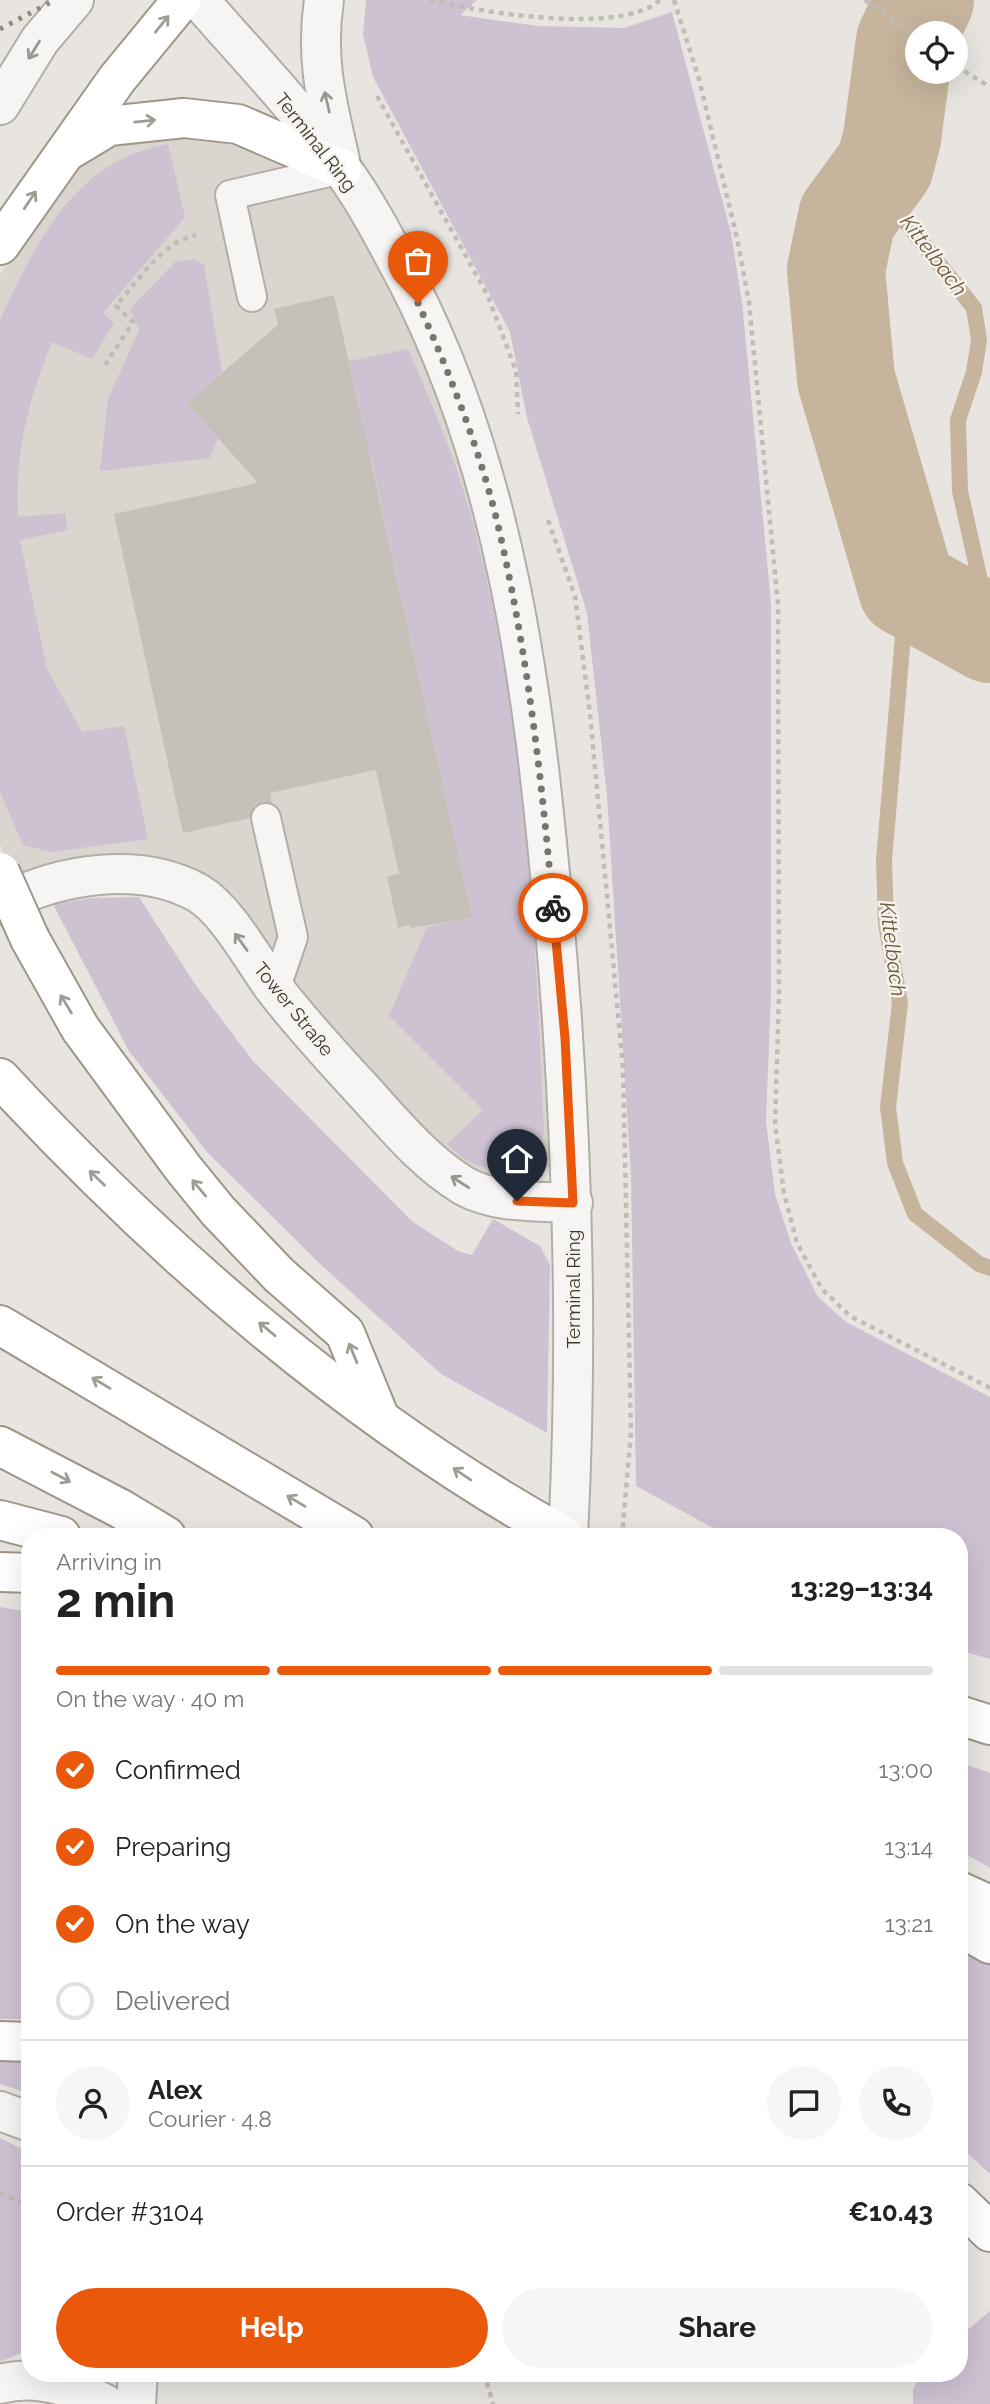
<!DOCTYPE html>
<meta charset="utf-8">
<style>
:root{--surface:#fff;--page:#f6f6f6;--text:#222;--muted:#767676;--line:#e0e0e0;--accent:#ea580c}
body{margin:0;font-family:Raleway,sans-serif;background:var(--page);color:var(--text);height:100vh;display:flex;flex-direction:column;font-size:26px;white-space:nowrap}
*{box-sizing:border-box;margin:0}
p{font-size:23px;color:var(--muted)}
.icon{flex:none;width:38px;height:38px;fill:none;stroke:currentColor;stroke-width:2;stroke-linecap:round;stroke-linejoin:round}
.map{position:relative;flex:1;overflow:hidden}
.panel{position:absolute;left:21px;top:1528px;width:947px;height:854px;display:flex;flex-direction:column;background:var(--surface);border-radius:28px;box-shadow:0 7px 28px #0002}
.panel>*{flex:none}
.buttons{position:absolute;left:905px;top:21px;display:grid;gap:14px}
.buttons a{display:grid;place-items:center;width:63px;height:63px;border-radius:50%;background:var(--surface);box-shadow:0 7px 28px #0002;font-size:35px}
.pin{position:absolute;display:grid;place-items:center;width:60px;height:60px;color:#fff;margin:-72px -30px;border-radius:50% 50% 50% 0;rotate:-45deg;box-shadow:0 0 7px #0007}
.pin .icon{rotate:45deg}
.courier{position:absolute;display:grid;place-items:center;width:70px;height:70px;margin:-35px;border:5px solid #ea580c;border-radius:50%;background:#fff;color:#222;box-shadow:0 2px 9px #0007}
.head em{font-style:normal;font-weight:700}
.head div{display:flex;flex-direction:column-reverse}
.head{display:flex;align-items:center;justify-content:space-between;height:119px;padding:0 35px}
h1{font-size:46px;font-weight:700;line-height:52px}
.bar{display:grid;grid-template-columns:repeat(4,1fr);gap:10px 7px;align-content:center;height:84px;padding:0 35px}
.bar i{height:9px;border-radius:5px;background:var(--line)}
.bar .selected{background:var(--accent)}
.bar p{grid-column:span 4}
.line{display:flex;align-items:center;gap:18px;padding:0 35px;border-top:2px solid var(--line)}
.line div{flex:1}
.round{display:grid;place-items:center;flex:none;width:74px;height:74px;border-radius:37px;background:var(--page)}
ol{padding:0 35px;list-style:none}
li{display:flex;align-items:center;gap:21px;height:77px}
li p{margin-inline-start:auto}
li .icon{padding:7px;border-radius:50%;background:var(--accent);color:#fff;stroke-width:4}
li:last-child{color:var(--muted)}
li i{width:38px;height:38px;border:4px solid var(--line);border-radius:50%}
.button{display:flex;gap:14px;margin-top:auto;padding:14px 35px}
.button a{flex:1;height:80px;border-radius:42px;background:var(--accent);color:#fff;font-size:28px;font-weight:700;line-height:80px;text-align:center}
.button a+a{background:var(--page);color:var(--text)}
.map>svg:first-child{display:block}
</style>
<div class="map">
<svg width="990" height="2404" viewBox="0 0 990 2404">
<rect width="100%" height="100%" fill="#e8e5e0"/>
<polygon fill="#dad5ce" points="196,125 329,185 395,295 453,425 511,641 563,1153 531,1182 493,1183 422,1140 223,897 14,880 0,844 0,275 66,168 137,130"/>
<g fill="#cec2d2">
<polygon points="366,0 477,0 460,15 537,26 624,28 672,12 731,233 742,302 771,602 771,994 766,1121 775,1194 791,1243 818,1297 846,1322 990,1397 990,1659 959,1650 959,1536 728,1536 636,1486 631,1176 607,796 587,613 527,418 510,332 373,77 363,34"/>
<path d="M168 144 185 217 103 313 114 323 92 359 52 342C28 403 15 451 18 517L65 513 68 530 20 540 47 669 82 732 124 726 148 839 51 852 23 845 0 792V320C36 242 75 160 168 144Z"/>
<polygon points="195,259 204,265 222,372 187,403 218,438 210,458 100,471 108,399 139,330 130,309 175,262"/>
<path d="M408 349C433 406 457 463 473 523 526 721 535 929 544 1133L538 1150 528 1149C497 1176 476 1173 447 1144L483 1110 389 1016 427 927 471 918 371 458 361 460 354 427 363 424 349 361Z"/>
<polygon points="139,897 195,984 253,1061 413,1222 458,1251 472,1255 493,1219 540,1246 550,1265 547,1433 441,1374 319,1263 207,1152 129,1051 53,904 91,898"/>
<polygon points="0,1607 30,1612 30,2019 0,2019"/>
<polygon points="959,1762 990,1773 990,1868 959,1850"/>
<polygon points="959,1942 990,1961 990,2174 959,2145"/>
<polygon points="0,2059 30,2060 30,2094 0,2084"/>
<polygon points="0,2138 30,2153 30,2349 0,2362"/>
<polygon points="990,2311 990,2404 913,2404 913,2389 922,2373 959,2373 959,2337"/>
</g>
<g fill="none" stroke-linecap="round" stroke-linejoin="round">
<g stroke="#c6b49d" stroke-width="16">
<polyline points="885,165 901,216 974,308 979,340 974,372 958,420 960,491 979,576 986,632"/>
<polyline points="907,588 884,861 886,924 900,1003 888,1107 895,1163 915,1214 979,1264 990,1268"/>
</g>
<polyline stroke="#c6b49d" stroke-width="98" points="925,0 905,41 892,138 885,165 847,217 836,270 846,379 907,588 990,634"/>
</g>
<polygon fill="#c5c0b8" points="334,295 472,918 411,928 410,925 398,928 387,876 399,874 376,770 270,793 272,803 255,805 250,818 183,833 114,514 258,483 187,403 278,325 274,309"/>
<g fill="none" stroke-linecap="round" stroke-linejoin="round">
<defs>
<g id="service">
<polyline points="252,297 230,195 342,169"/>
<polyline points="266,818 293,937 275,990"/>
</g>
<g id="minor">
<polyline points="0,105 40,40 74,0"/>
<path d="M0 905C57 874 139 860 198 893 227 910 254 961 274 988 303 1026 336 1061 368 1096 397 1128 426 1163 464 1186 497 1204 537 1201 573 1203"/>
<polyline points="0,2111 30,2122"/>
</g>
<g id="tertiary">
<path d="M199 0C247 55 299 109 342 169 367 203 388 244 408 282 507 475 534 693 553 907 572 1117 579 1326 568 1536"/>
<path d="M324 0C315 60 327 102 340 160"/>
<path d="M0 2384C36 2374 74 2387 105 2404"/>
<polyline points="136,2404 138,2373"/>
</g>
<g id="trunk">
<polyline points="71,149 109,126 184,118 238,124 342,169"/>
<polyline points="0,245 117,79 182,0"/>
<polyline points="30,939 80,1028 183,1168 218,1211 279,1275 345,1333 379,1416"/>
<path d="M0 1078C162 1253 355 1421 564 1536"/>
<polyline points="0,1325 354,1536"/>
<polyline points="959,1715 990,1725"/>
<polyline points="959,1926 990,1944"/>
</g>
<g id="motorway">
<polyline points="0,1446 121,1509 166,1536"/>
<polyline points="0,1520 61,1536"/>
<polyline points="0,1572 30,1573"/>
<polyline points="959,1891 990,1905"/>
<polyline points="0,2041 30,2042"/>
<polyline points="959,2202 990,2232"/>
</g>
</defs>
<use href="#service" stroke="#b2aea6" stroke-width="32"/>
<use href="#minor" stroke="#b2aea6" stroke-width="42"/>
<use href="#tertiary" stroke="#b2aea6" stroke-width="42"/>
<use href="#trunk" stroke="#9e9688" stroke-width="42"/>
<use href="#motorway" stroke="#9e9688" stroke-width="42"/>
<g stroke="#c0bcb7" stroke-width="4.5" stroke-dasharray="5 5" stroke-linecap="butt">
<path d="M430 0C480 12 621 36 660 0"/>
<polyline points="674,0 699,79 737,238 749,302 778,604 779,995 775,1124 784,1193 797,1243 822,1289 850,1316 990,1388"/>
<polyline points="865,0 917,38"/>
<polyline points="956,66 990,87"/>
<polyline points="377,96 488,296 516,371 518,414"/>
<path d="M105 365 133 322 116 306C137 282 162 242 196 235"/>
<polyline points="548,520 575,596 590,714 623,1068 631,1432 622,1536"/>
<polyline points="0,2193 30,2206"/>
<polyline points="484,2373 493,2404"/>
</g>
<use href="#service" stroke="#f7f5f3" stroke-width="28"/>
<use href="#minor" stroke="#f7f5f3" stroke-width="38"/>
<use href="#tertiary" stroke="#f7f5f3" stroke-width="38"/>
<use href="#trunk" stroke="#fff" stroke-width="38"/>
<use href="#motorway" stroke="#fff" stroke-width="38"/>
<polyline stroke="#91897a" stroke-width="5" stroke-dasharray="3.5 7" stroke-linecap="butt" points="0,29 55,0"/>
<defs>
<polyline id="trunk-bridge" points="0,872 30,939"/>
</defs>
<use href="#trunk-bridge" stroke="#9e9688" stroke-width="42" stroke-linecap="butt"/>
<use href="#trunk-bridge" stroke="#fff" stroke-width="38"/>
</g>
<defs><path id="oneway-shaft" d="M-6 0H5M1.5-3L5.5 0L1.5 3" fill="none" stroke-width="1.6" stroke-linecap="round" stroke-linejoin="round" transform="scale(1.75)"/></defs>
<g stroke="#9f9c94">
<use href="#oneway-shaft" transform="translate(162 24) rotate(-51)"/>
<use href="#oneway-shaft" transform="translate(145 121) rotate(-6)"/>
<use href="#oneway-shaft" transform="translate(30 200) rotate(-56)"/>
<use href="#oneway-shaft" transform="translate(66 1004) rotate(-121)"/>
<use href="#oneway-shaft" transform="translate(97 1178) rotate(-136)"/>
<use href="#oneway-shaft" transform="translate(199 1188) rotate(-130)"/>
<use href="#oneway-shaft" transform="translate(267 1329) rotate(-140)"/>
<use href="#oneway-shaft" transform="translate(353 1353) rotate(-112)"/>
<use href="#oneway-shaft" transform="translate(101 1383) rotate(-149)"/>
<use href="#oneway-shaft" transform="translate(462 1474) rotate(-146)"/>
<use href="#oneway-shaft" transform="translate(61 1477) rotate(28)"/>
<use href="#oneway-shaft" transform="translate(296 1501) rotate(-149)"/>
</g>
<g stroke="#9b968e">
<use href="#oneway-shaft" transform="translate(34 50) rotate(122)"/>
<use href="#oneway-shaft" transform="translate(327 102) rotate(-103)"/>
<use href="#oneway-shaft" transform="translate(241 942) rotate(-126)"/>
<use href="#oneway-shaft" transform="translate(460 1182) rotate(-147)"/>
</g>
<g fill="none" stroke-linecap="round" stroke-linejoin="round">
<path stroke="#7a756a" stroke-width="7" stroke-dasharray="0 12.6" d="M418 303C451 376 482 455 500 534 528 657 542 782 553 908"/>
<polyline stroke="#ea580c" stroke-width="9" points="517,1201 573,1203 565,1038 553,908"/>
</g>
<g text-anchor="middle" dominant-baseline="central" stroke-width="5" stroke-linejoin="round" paint-order="stroke">
<g font-size="19" fill="#3f382a" stroke="#f6f3ef">
<text transform="translate(316 142) rotate(52)">Terminal Ring</text>
<text transform="translate(294 1009) rotate(51)">Tower Straße</text>
<text transform="translate(573 1289) rotate(-90)">Terminal Ring</text>
</g>
<g font-size="21" font-style="italic" fill="#705836" stroke="#f6f3ef">
<text transform="translate(934 255) rotate(53)">Kittelbach</text>
<text transform="translate(893 949) rotate(83)">Kittelbach</text>
</g>
</g>
</svg>
<div class="buttons">
<a><svg class="icon" aria-label="locate" viewBox="0 0 24 24"><circle cx="12" cy="12" r="6"/><path d="M12 2v4M12 18v4M2 12h4M18 12h4"/></svg></a>
</div>
<div class="pin" style="left:418px;top:303px;background:#ea580c"><svg class="icon" aria-label="bag" viewBox="0 0 24 24"><path d="M5 8h14l-1 12H6zM9 8a3 3 0 0 1 6 0"/></svg></div>
<div class="pin" style="left:517px;top:1201px;background:#1f2937"><svg class="icon" aria-label="home" viewBox="0 0 24 24"><path d="M3 11l9-7 9 7M6 9v11h12V9"/></svg></div>
<div class="courier" style="left:553px;top:908px"><svg class="icon" aria-label="bike" viewBox="0 0 24 24"><circle cx="6" cy="16" r="4"/><circle cx="18" cy="16" r="4"/><path d="M6 16l4-8h5l3 8M10 8l3 8H6M13 5h3"/></svg></div>
<section class="panel">
<div class="head"><div><h1>2 min</h1><p>Arriving in</p></div><em>13:29–13:34</em></div>
<div class="bar"><i class="selected"></i><i class="selected"></i><i class="selected"></i><i></i><p>On the way · 40 m</p></div>
<ol>
<li><svg class="icon" aria-label="check" viewBox="0 0 24 24"><path d="M5 12l5 5 9-10"/></svg>Confirmed<p>13:00</p></li>
<li><svg class="icon" aria-label="check" viewBox="0 0 24 24"><path d="M5 12l5 5 9-10"/></svg>Preparing<p>13:14</p></li>
<li><svg class="icon" aria-label="check" viewBox="0 0 24 24"><path d="M5 12l5 5 9-10"/></svg>On the way<p>13:21</p></li>
<li><i></i>Delivered</li>
</ol>
<div class="line" style="height:126px"><a class="round"><svg class="icon" aria-label="person" viewBox="0 0 24 24"><circle cx="12" cy="8" r="4"/><path d="M4 21q1-7 8-7t8 7"/></svg></a><div><b>Alex</b><p>Courier · 4.8</p></div><a class="round"><svg class="icon" aria-label="chat" viewBox="0 0 24 24"><path d="M4 5h16v11H9l-5 4z"/></svg></a><a class="round"><svg class="icon" aria-label="phone" viewBox="0 0 24 24"><path d="M5 4h4l2 5-3 2q2 4 5 5l2-3 5 2v4C11 20 4 13 5 4z"/></svg></a></div>
<div class="line" style="height:91px"><div>Order #3104</div><b>€10.43</b></div>
<div class="button"><a>Help</a><a>Share</a></div>
</section>
</div>
